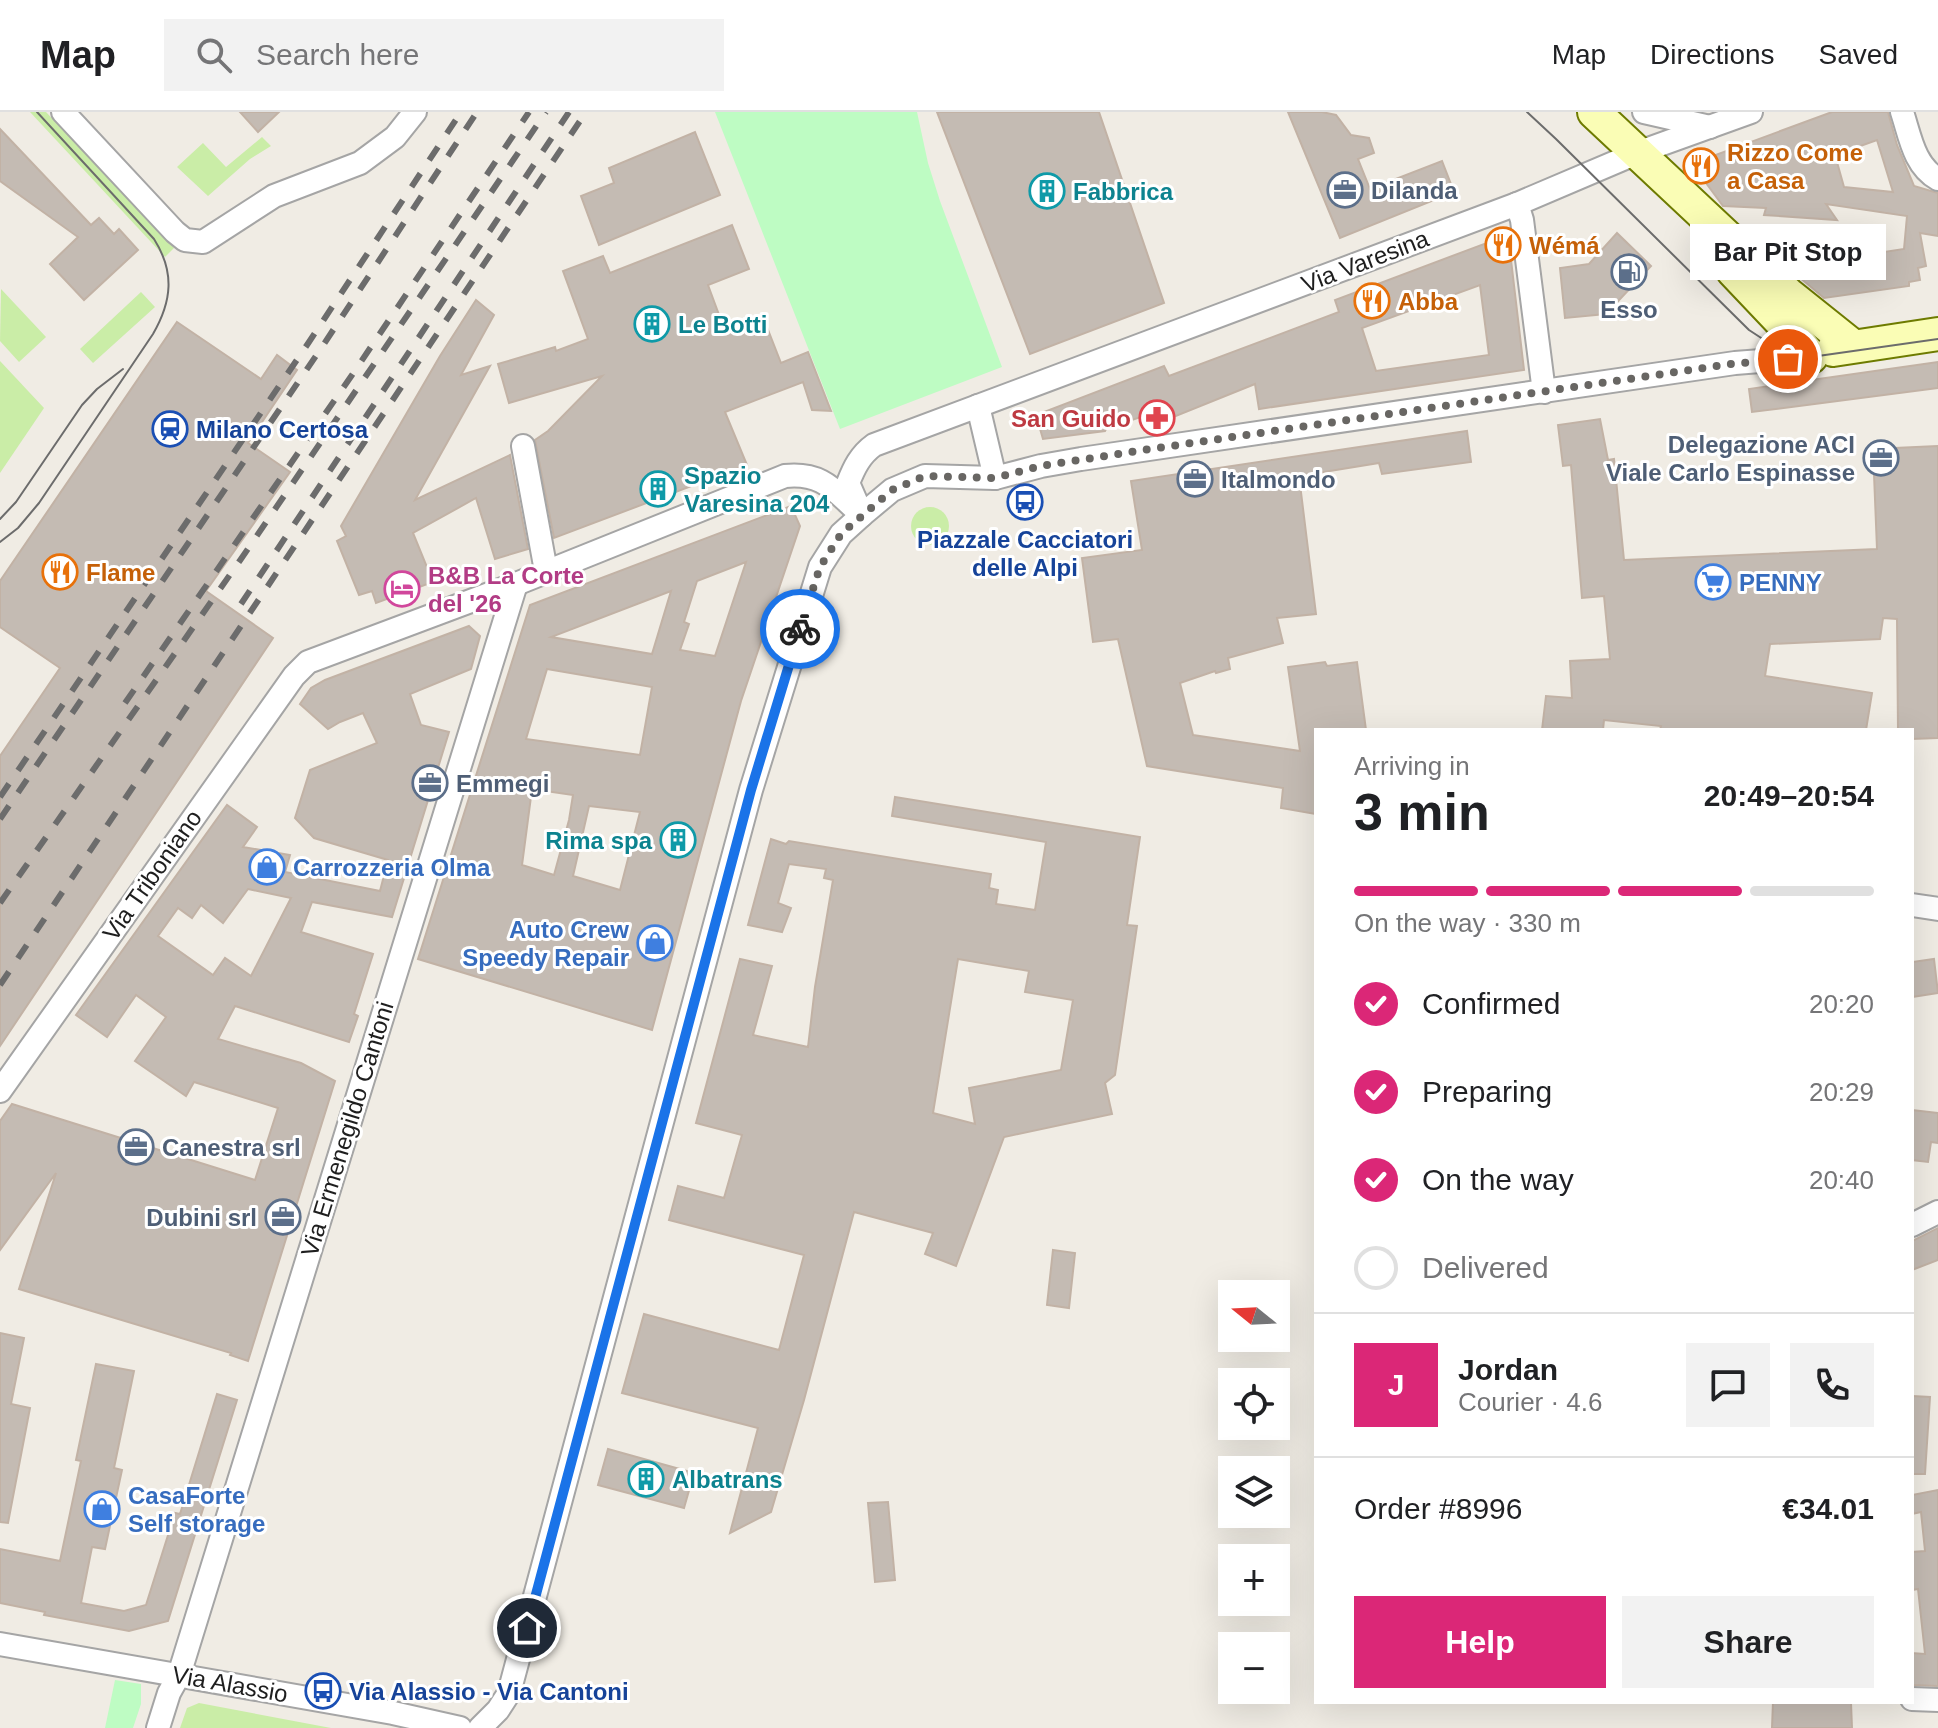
<!DOCTYPE html>
<meta charset="utf-8">
<style>
:root{--surface:#fff;--page:#f2f2f2;--text:#202124;--muted:#757577;--line:#e0e0e0;--accent:#db2777}
body{margin:0;font-family:Arial,sans-serif;background:var(--page);color:var(--text);height:100vh;display:flex;flex-direction:column;font-size:30px;white-space:nowrap}
*{box-sizing:border-box;margin:0}
p{font-size:26px;color:var(--muted)}
.icon{flex:none;width:44px;height:44px;fill:none;stroke:currentColor;stroke-width:2;stroke-linecap:round;stroke-linejoin:round}
.map{position:relative;flex:1;overflow:hidden}
.details{position:absolute;left:1314px;top:616px;width:600px;height:976px;display:flex;flex-direction:column;background:var(--surface);border-radius:0px;box-shadow:0 8px 32px #0002}
.details>*{flex:none}
.needle{width:52px;rotate:288deg}
.tools{position:absolute;left:1218px;top:1168px;display:grid;gap:16px}
.tools a{display:grid;place-items:center;width:72px;height:72px;border-radius:0px;background:var(--surface);box-shadow:0 8px 32px #0002;font-size:40px}
.pin{position:absolute;display:grid;place-items:center;width:68px;height:68px;color:#fff;margin:-34px;border:4px solid #fff;border-radius:50%;box-shadow:0 2px 8px #0007}
.courier{position:absolute;display:grid;place-items:center;width:80px;height:80px;margin:-40px;border:6px solid #1a73e8;border-radius:50%;background:#fff;color:#222;box-shadow:0 2px 10px #0007}
.bubble{position:absolute;height:56px;border-radius:0px;background:var(--surface);box-shadow:0 8px 32px #0002;font-size:26px;font-weight:700;line-height:56px;text-align:center}
.summary em{font-style:normal;font-weight:700}
.summary div{display:flex;flex-direction:column-reverse}
.summary{display:flex;align-items:center;justify-content:space-between;height:136px;padding:0 40px}
h1{font-size:52px;font-weight:700;line-height:60px}
.bar{display:grid;grid-template-columns:repeat(4,1fr);gap:12px 8px;align-content:center;height:96px;padding:0 40px}
.bar i{height:10px;border-radius:6px;background:var(--line)}
.bar .active{background:var(--accent)}
.bar p{grid-column:span 4}
.line{display:flex;align-items:center;gap:20px;padding:0 40px;border-top:2px solid var(--line)}
.line div{flex:1}
.round{display:grid;place-items:center;flex:none;width:84px;height:84px;border-radius:0px;background:var(--page)}
ol{padding:0 40px;list-style:none}
li{display:flex;align-items:center;gap:24px;height:88px}
li p{margin-inline-start:auto}
li .icon{padding:8px;border-radius:50%;background:var(--accent);color:#fff;stroke-width:4}
li:last-child{color:var(--muted)}
li i{width:44px;height:44px;border:4px solid var(--line);border-radius:50%}
.action{display:flex;gap:16px;margin-top:auto;padding:16px 40px}
.action a{flex:1;height:92px;border-radius:0px;background:var(--accent);color:#fff;font-size:32px;font-weight:700;line-height:92px;text-align:center}
.action a+a{background:var(--page);color:var(--text)}
header{display:flex;align-items:center;gap:48px;box-sizing:border-box;height:112px;padding:0 40px;background:var(--surface);border-bottom:2px solid var(--line)}
header strong{font-size:38px}
nav{display:flex;gap:44px;margin-inline-start:auto;font-size:28px}
.search{width:560px;height:72px;background:var(--page);display:flex;align-items:center;gap:20px;box-sizing:border-box;padding:0 28px;border-radius:0px;color:var(--muted);font-size:30px}
.map>svg:first-child{display:block}
</style>
<header>
<strong>Map</strong>
<div class="search"><svg class="icon" aria-label="search" viewBox="0 0 24 24"><circle cx="10" cy="10" r="6"/><path d="M15 15l6 6"/></svg>Search here</div>
<nav><a>Map</a><a>Directions</a><a>Saved</a></nav>
</header>
<div class="map">
<svg width="1938" height="1616" viewBox="0 0 1938 1616">
<rect width="100%" height="100%" fill="#f0ece4"/>
<g fill="#caeda7">
<polygon points="30,0 46,0 174,136 165,145"/>
<polygon points="262,25 271,34 250,47 208,84 177,55 203,31 226,55"/>
<polygon points="1,177 46,225 19,250 0,229"/>
<polygon points="141,180 155,195 93,251 80,237"/>
<polygon points="0,249 44,296 0,361"/>
<circle cx="930" cy="414" r="19"/>
<polygon points="199,1591 331,1616 180,1616 187,1596"/>
</g>
<g fill="#befcc3">
<polygon points="715,0 917,0 928,51 940,89 1002,255 840,317"/>
<polygon points="115,1568 141,1572 141,1592 133,1616 105,1616"/>
</g>
<g fill="#c4bbb3" stroke="#c2b2a5" stroke-width="2" fill-rule="evenodd">
<polygon points="240,0 279,0 258,20"/>
<polygon points="937,0 1099,0 1164,191 1030,242"/>
<polygon points="1288,0 1322,0 1336,3 1351,23 1369,26 1374,41 1358,47 1370,77 1442,49 1454,80 1340,126"/>
<path d="M1832 0H1888L1897 33 1914 74 1938 81V124L1920 121 1926 154 1918 156 1920 168 1909 170V174L1824 186 1780 149 1800 125 1825 149 1904 137 1907 104 1826 92 1837 108 1764 103 1766 96 1723 94 1698 60 1702 48ZM1877 28 1893 80 1844 75 1835 43Z"/>
<polygon points="0,17 91,113 99,106 114,122 119,117 138,138 84,188 50,152 78,125 0,69"/>
<polygon points="695,20 720,83 599,133 581,84 614,71 609,56"/>
<polygon points="732,113 749,157 708,173 725,219 763,205 781,251 808,240 831,299 812,298 803,270 725,300 747,353 554,426 535,328 548,319 602,264 509,291 498,252 555,235 556,239 588,227 563,159 603,144 610,161"/>
<polygon points="1617,121 1651,154 1606,202 1565,206 1560,156 1589,152"/>
<path d="M1500 126 1509 131 1524 258 1259 297 1255 272 1166 308 1165 305 1152 312 1149 302 1106 317 1105 319 1043 327 1036 303 1164 254 1169 264 1339 200 1335 188ZM1480 173 1489 243 1376 259 1362 216Z"/>
<polygon points="476,188 494,203 461,263 490,254 415,388 510,343 528,437 495,447 476,386 413,421 433,470 376,491 372,479 359,483 337,429 346,424 341,414 440,244"/>
<polygon points="177,210 261,267 277,243 297,258 248,331 290,360 206,479 273,526 0,934 0,644 60,556 0,515 0,469"/>
<polygon points="1938,250 1938,276 1752,300 1749,277"/>
<polygon points="1600,307 1608,348 1614,347 1624,448 1877,437 1873,337 1938,334 1938,626 1912,627 1912,618 1898,618 1897,507 1883,506 1880,527 1770,532 1765,564 1872,581 1866,618 1660,618 1661,614 1604,608 1603,618 1542,618 1546,584 1572,586 1570,549 1610,547 1604,484 1582,486 1571,353 1563,354 1558,313"/>
<polygon points="1467,319 1471,350 1382,362 1379,351 1299,364 1316,502 1277,506 1283,531 1228,546 1230,557 1216,561 1215,559 1180,571 1193,623 1300,639 1288,555 1325,550 1327,554 1357,550 1366,618 1316,618 1316,702 1281,696 1283,676 1147,654 1118,527 1093,530 1082,446 1142,438 1131,369"/>
<path d="M791 394 800 414 741 589 652 918 418 847 530 493ZM746 450 715 544 680 538 689 512 684 510 697 469ZM671 479 652 542 551 525ZM547 557 652 575 640 643 526 627ZM532 677 573 683 569 708 554 763 522 753ZM589 694 640 700 620 778 573 764Z"/>
<path d="M469 514 480 524 471 557 410 582 421 613 449 620 392 805 312 790 301 820 373 842 354 902 358 904 349 930 235 894 218 927 301 951 335 969 248 1249 230 1243 231 1241 19 1177 56 1061 0 1138V1009L12 992 255 1068 278 996 194 970 186 984 135 949 166 905 136 883 107 925 76 903 227 693 257 715 243 735 290 743 285 760 380 779 388 748 314 726 295 706 310 658 377 631 363 601 340 610 328 617 300 592 311 576 325 568ZM248 777 291 786 251 864 225 846 213 863 158 824 178 796 192 806 201 793 223 811Z"/>
<path d="M895 685 1140 725 1127 813 1137 814 1115 963 1105 971 1112 1002 1004 1025 956 1154 925 1142 933 1121 854 1100 804 1288 771 1400 730 1421 758 1316 622 1281 644 1202 779 1238 804 1143 669 1108 678 1074 724 1086 742 1023 696 1011 740 847 772 854 753 923 808 935 815 875 833 768 824 766 826 757 789 752 778 791 791 796 782 820 748 813 771 727 786 732 789 729 991 762 989 776 998 778 996 792 1035 798 1046 730 892 704ZM958 847 1029 859 1025 880 1073 888 1061 958 969 976 975 1012 933 1001Z"/>
<polygon points="1934,847 1938,881 1912,885 1912,850"/>
<polygon points="1912,998 1938,1001 1938,1031 1931,1030 1928,1050 1912,1048"/>
<polygon points="1938,1116 1938,1148 1912,1158 1912,1129"/>
<polygon points="1053,1138 1075,1141 1069,1196 1047,1193"/>
<polygon points="0,1221 24,1226 11,1292 30,1296 8,1411 0,1410"/>
<polygon points="96,1252 134,1259 114,1356 122,1358 105,1437 92,1435 81,1491 124,1499 146,1493 175,1401 180,1402 217,1282 237,1288 168,1509 129,1519 44,1503 45,1500 0,1491 0,1437 60,1449 81,1349 76,1348"/>
<polygon points="1912,1284 1930,1285 1925,1362 1912,1362"/>
<polygon points="608,1337 694,1361 684,1396 598,1373"/>
<polygon points="1938,1378 1938,1574 1912,1573 1912,1541 1925,1542 1918,1477 1912,1478 1912,1440 1925,1439 1921,1400 1912,1402 1912,1383"/>
<polygon points="888,1390 895,1468 875,1470 868,1391"/>
<polygon points="1773,1590 1851,1591 1852,1616 1772,1616"/>
</g>
<g fill="none" stroke-linecap="round" stroke-linejoin="round">
<defs>
<g id="street">
<polyline points="63,0 175,120 185,128 203,130 274,84 360,51 395,25 415,0"/>
<polyline points="1644,0 1710,15"/>
<path d="M1902 0C1910 24 1914 54 1938 67"/>
<polyline points="1517,92 1522,108 1544,280"/>
<polyline points="978,294 995,366"/>
<polyline points="523,334 546,459"/>
<path d="M858 394 848 371C854 356 860 343 874 333L1517 92 1637 41 1751 0"/>
<polyline points="1912,793 1938,797"/>
<path d="M0 979 294 564 308 550 516 472 785 364C824 360 835 380 862 403"/>
<polyline points="1912,1113 1938,1100"/>
<polyline points="0,1532 393,1601 460,1616"/>
<polyline points="1912,1587 1938,1588"/>
<polyline points="158,1616 169,1581 179,1563 516,472"/>
<polyline points="480,1616 498,1598 509,1581 751,678 820,455 841,422 862,403 892,378 925,364 995,366 1041,354 1081,347 1735,251 1811,245"/>
</g>
<g id="secondary">
<polyline points="1594,0 1788,182 1853,234"/>
<polyline points="1733,159 1788,217 1811,245"/>
<polyline points="1833,238 1938,222"/>
</g>
</defs>
<use href="#street" stroke="#a5a5a5" stroke-width="26"/>
<use href="#secondary" stroke="#6e7b00" stroke-width="36"/>
<use href="#street" stroke="#fff" stroke-width="22"/>
<use href="#secondary" stroke="#fafdb5" stroke-width="32"/>
<g stroke="#6c6c6c" stroke-width="2">
<polyline points="1527,0 1556,27 1749,218 1775,235 1811,245 1938,227"/>
<polyline points="0,407 16,390 82,293 97,277 123,257"/>
<path d="M0 430 18 416 39 391 153 222C172 189 175 160 154 127L37 0"/>
</g>
<g stroke="#6c6c6c" stroke-width="6" stroke-dasharray="16 16" stroke-linecap="butt">
<polyline points="241,492 569,0"/>
<polyline points="125,591 352,263 529,0"/>
<polyline points="0,685 309,230 461,0"/>
<polyline points="0,707 320,238 477,0"/>
<polyline points="0,791 241,447 546,0"/>
<polyline points="0,873 586,0"/>
</g>
</g>
<g fill="none" stroke-linecap="round" stroke-linejoin="round">
<polyline stroke="#686663" stroke-width="8" stroke-dasharray="0 14.4" points="800,517 820,455 841,422 892,378 925,364 995,366 1041,354 1137,339 1731,252 1788,247"/>
<polyline stroke="#1a73e8" stroke-width="10" points="527,1516 751,678 800,517"/>
</g>
<defs>
<symbol id="restaurant-ring" viewBox="-11 -11 22 22"><circle r="9.5" fill="#fff" stroke="#e8710a" stroke-width="1.5"/><path d="M-5-6h1v4h1v-4h1v4h1v-4h1v5L-1.5 .5V6h-2V.5L-5-1ZM5-6V6H3V1.5H1.5Q1.5-4 5-6Z" fill="#e8710a"/></symbol>
<symbol id="office-ring" viewBox="-11 -11 22 22"><circle r="9.5" fill="#fff" stroke="#5c6f8a" stroke-width="1.5"/><path d="M-6-3h4V-5.5h4V-3h4V5H-6ZM-1-4.5V-3h2v-1.5ZM-6 0V1H6V0Z" fill="#5c6f8a"/></symbol>
<symbol id="building-ring" viewBox="-11 -11 22 22"><circle r="9.5" fill="#fff" stroke="#0f9aa8" stroke-width="1.5"/><path d="M-4-6H4V6H1V3H-1V6H-4ZM-2.5-4.3h1.7v1.8h-1.7ZM.8-4.3h1.7v1.8H.8ZM-2.5-1h1.7V.8h-1.7ZM.8-1h1.7V.8H.8Z" fill="#0f9aa8"/></symbol>
<symbol id="fuel-ring" viewBox="-11 -11 22 22"><circle r="9.5" fill="#fff" stroke="#5c6f8a" stroke-width="1.5"/><path d="M-5.5-6h7V0h2V4h1.3V-2.5L3-4.5l.8-.8L6-3V5H2.5V1h-1V6h-7ZM-4.2-4.7v3.2H.2V-4.7Z" fill="#5c6f8a"/></symbol>
<symbol id="pharmacy-ring" viewBox="-11 -11 22 22"><circle r="9.5" fill="#fff" stroke="#e0444e" stroke-width="1.5"/><path d="M-2-6h4v4h4v4h-4v4h-4v-4h-4v-4h4Z" fill="#e0444e"/></symbol>
<symbol id="station-ring" viewBox="-11 -11 22 22"><circle r="9.5" fill="#fff" stroke="#1a4fb4" stroke-width="1.5"/><path d="M-3-6H3Q5-6 5-4V2Q5 4 3 4L4.5 6H3L1.5 4h-3L-3 6H-4.5L-3 4Q-5 4-5 2V-4Q-5-6-3-6ZM-3.5-4v3h7v-3ZM-3.5 1v1.5H-2V1ZM2 1v1.5H3.5V1Z" fill="#1a4fb4"/></symbol>
<symbol id="bus-ring" viewBox="-11 -11 22 22"><circle r="9.5" fill="#fff" stroke="#1a4fb4" stroke-width="1.5"/><path d="M-5-6H5V4H4V6H2V4H-2V6H-4V4H-5ZM-3.5-4V0h7V-4ZM-3.5 1.2v1.5H-2V1.2ZM2 1.2v1.5H3.5V1.2Z" fill="#1a4fb4"/></symbol>
<symbol id="supermarket-ring" viewBox="-11 -11 22 22"><circle r="9.5" fill="#fff" stroke="#3f7fe0" stroke-width="1.5"/><path d="M-6-5.5h2.5l.6 2H6L4.5 2H-2.5L-4.4-4H-6ZM-1.5 3.2a1.3 1.3 0 1 0 .1 0ZM3 3.2a1.3 1.3 0 1 0 .1 0Z" fill="#3f7fe0"/></symbol>
<symbol id="hotel-ring" viewBox="-11 -11 22 22"><circle r="9.5" fill="#fff" stroke="#d1479c" stroke-width="1.5"/><path d="M-6-4.5h1.5V1H6V5H4.5V3h-9V5H-6ZM-4 0a1.8 1.8 0 1 1 3.6 0ZM.5 0V-2.5h3Q6-2.5 6 0Z" fill="#d1479c"/></symbol>
<symbol id="shop-ring" viewBox="-11 -11 22 22"><circle r="9.5" fill="#fff" stroke="#3f7fe0" stroke-width="1.5"/><path d="M-5-2.5h2.3a2.7 3.5 0 0 1 5.4 0H5L5.5 6h-11ZM-1.5-2.5h3a1.5 2.3 0 0 0-3 0Z" fill="#3f7fe0"/></symbol>
</defs>
<g fill-rule="evenodd">
<use href="#restaurant-ring" x="1681" y="34" width="40" height="40"/>
<use href="#office-ring" x="1325" y="58" width="40" height="40"/>
<use href="#building-ring" x="1027" y="59" width="40" height="40"/>
<use href="#restaurant-ring" x="1483" y="113" width="40" height="40"/>
<use href="#fuel-ring" x="1609" y="140" width="40" height="40"/>
<use href="#restaurant-ring" x="1352" y="169" width="40" height="40"/>
<use href="#building-ring" x="632" y="192" width="40" height="40"/>
<use href="#pharmacy-ring" x="1137" y="286" width="40" height="40"/>
<use href="#station-ring" x="150" y="297" width="40" height="40"/>
<use href="#office-ring" x="1861" y="326" width="40" height="40"/>
<use href="#office-ring" x="1175" y="347" width="40" height="40"/>
<use href="#building-ring" x="638" y="357" width="40" height="40"/>
<use href="#bus-ring" x="1005" y="370" width="40" height="40"/>
<use href="#restaurant-ring" x="40" y="440" width="40" height="40"/>
<use href="#supermarket-ring" x="1693" y="450" width="40" height="40"/>
<use href="#hotel-ring" x="382" y="457" width="40" height="40"/>
<use href="#office-ring" x="410" y="651" width="40" height="40"/>
<use href="#building-ring" x="658" y="708" width="40" height="40"/>
<use href="#shop-ring" x="247" y="735" width="40" height="40"/>
<use href="#shop-ring" x="635" y="811" width="40" height="40"/>
<use href="#office-ring" x="116" y="1015" width="40" height="40"/>
<use href="#office-ring" x="263" y="1085" width="40" height="40"/>
<use href="#building-ring" x="626" y="1347" width="40" height="40"/>
<use href="#shop-ring" x="82" y="1377" width="40" height="40"/>
<use href="#bus-ring" x="303" y="1559" width="40" height="40"/>
</g>
<g text-anchor="middle" dominant-baseline="central" stroke-width="6" stroke-linejoin="round" paint-order="stroke">
<g font-size="24" font-weight="bold" fill="#c56008" stroke="#fff" text-anchor="start">
<text x="1727" y="40">Rizzo Come<tspan x="1727" dy="28">a Casa</tspan></text>
<text x="1529" y="133">Wémá</text>
<text x="1398" y="189">Abba</text>
<text x="86" y="460">Flame</text>
</g>
<g font-size="24" font-weight="bold" fill="#4e5e75" stroke="#fff" text-anchor="start">
<text x="1371" y="78">Dilanda</text>
<text x="1629" y="197" text-anchor="middle">Esso</text>
<text x="1855" y="332" text-anchor="end">Delegazione ACI<tspan x="1855" dy="28">Viale Carlo Espinasse</tspan></text>
<text x="1221" y="367">Italmondo</text>
<text x="456" y="671">Emmegi</text>
<text x="162" y="1035">Canestra srl</text>
<text x="257" y="1105" text-anchor="end">Dubini srl</text>
</g>
<g font-size="24" font-weight="bold" fill="#0d838f" stroke="#fff" text-anchor="start">
<text x="1073" y="79">Fabbrica</text>
<text x="678" y="212">Le Botti</text>
<text x="684" y="363">Spazio<tspan x="684" dy="28">Varesina 204</tspan></text>
<text x="652" y="728" text-anchor="end">Rima spa</text>
<text x="672" y="1367">Albatrans</text>
</g>
<g font-size="24" fill="#1e1e1e" stroke="#fff">
<text transform="translate(1365 149) rotate(-21)">Via Varesina</text>
<text transform="translate(152 763) rotate(-55)">Via Triboniano</text>
<text transform="translate(347 1017) rotate(-73)">Via Ermenegildo Cantoni</text>
<text transform="translate(230 1572) rotate(10)">Via Alassio</text>
</g>
<g font-size="24" font-weight="bold" fill="#be3a42" stroke="#fff" text-anchor="end">
<text x="1131" y="306">San Guido</text>
</g>
<g font-size="24" font-weight="bold" fill="#164399" stroke="#fff" text-anchor="start">
<text x="196" y="317">Milano Certosa</text>
<text x="1025" y="427" text-anchor="middle">Piazzale Cacciatori<tspan x="1025" dy="28">delle Alpi</tspan></text>
<text x="349" y="1579">Via Alassio - Via Cantoni</text>
</g>
<g font-size="24" font-weight="bold" fill="#b23c85" stroke="#fff" text-anchor="start">
<text x="428" y="463">B&amp;B La Corte<tspan x="428" dy="28">del '26</tspan></text>
</g>
<g font-size="24" font-weight="bold" fill="#366cbe" stroke="#fff" text-anchor="start">
<text x="1739" y="470">PENNY</text>
<text x="293" y="755">Carrozzeria Olma</text>
<text x="629" y="817" text-anchor="end">Auto Crew<tspan x="629" dy="28">Speedy Repair</tspan></text>
<text x="128" y="1383">CasaForte<tspan x="128" dy="28">Self storage</tspan></text>
</g>
</g>
</svg>
<div class="tools">
<a><svg class="needle" viewBox="-14 -14 28 28"><path d="M0-13l5 13h-10z" fill="#e53935"/><path d="M0 13l5-13h-10z" fill="#757577"/></svg></a>
<a><svg class="icon" aria-label="locate" viewBox="0 0 24 24"><circle cx="12" cy="12" r="6"/><path d="M12 2v4M12 18v4M2 12h4M18 12h4"/></svg></a>
<a><svg class="icon" aria-label="layers" viewBox="0 0 24 24"><path d="M12 4l9 5-9 5-9-5zM3 14l9 5 9-5"/></svg></a>
<a>+</a>
<a>−</a>
</div>
<div class="pin" style="left:1788px;top:247px;background:#ea580c"><svg class="icon" aria-label="bag" viewBox="0 0 24 24"><path d="M5 8h14l-1 12H6zM9 8a3 3 0 0 1 6 0"/></svg></div>
<div class="pin" style="left:527px;top:1516px;background:#1f2937"><svg class="icon" aria-label="home" viewBox="0 0 24 24"><path d="M3 11l9-7 9 7M6 9v11h12V9"/></svg></div>
<div class="courier" style="left:800px;top:517px"><svg class="icon" aria-label="bike" viewBox="0 0 24 24"><circle cx="6" cy="16" r="4"/><circle cx="18" cy="16" r="4"/><path d="M6 16l4-8h5l3 8M10 8l3 8H6M13 5h3"/></svg></div>
<div class="bubble" style="left:1690px;top:112px;width:196px">Bar Pit Stop</div>
<section class="details">
<div class="summary"><div><h1>3 min</h1><p>Arriving in</p></div><em>20:49–20:54</em></div>
<div class="bar"><i class="active"></i><i class="active"></i><i class="active"></i><i></i><p>On the way · 330 m</p></div>
<ol>
<li><svg class="icon" aria-label="check" viewBox="0 0 24 24"><path d="M5 12l5 5 9-10"/></svg>Confirmed<p>20:20</p></li>
<li><svg class="icon" aria-label="check" viewBox="0 0 24 24"><path d="M5 12l5 5 9-10"/></svg>Preparing<p>20:29</p></li>
<li><svg class="icon" aria-label="check" viewBox="0 0 24 24"><path d="M5 12l5 5 9-10"/></svg>On the way<p>20:40</p></li>
<li><i></i>Delivered</li>
</ol>
<div class="line" style="height:144px"><b class="round" style="background:var(--accent);color:#fff">J</b><div><b>Jordan</b><p>Courier · 4.6</p></div><a class="round"><svg class="icon" aria-label="chat" viewBox="0 0 24 24"><path d="M4 5h16v11H9l-5 4z"/></svg></a><a class="round"><svg class="icon" aria-label="phone" viewBox="0 0 24 24"><path d="M5 4h4l2 5-3 2q2 4 5 5l2-3 5 2v4C11 20 4 13 5 4z"/></svg></a></div>
<div class="line" style="height:104px"><div>Order #8996</div><b>€34.01</b></div>
<div class="action"><a>Help</a><a>Share</a></div>
</section>
</div>
